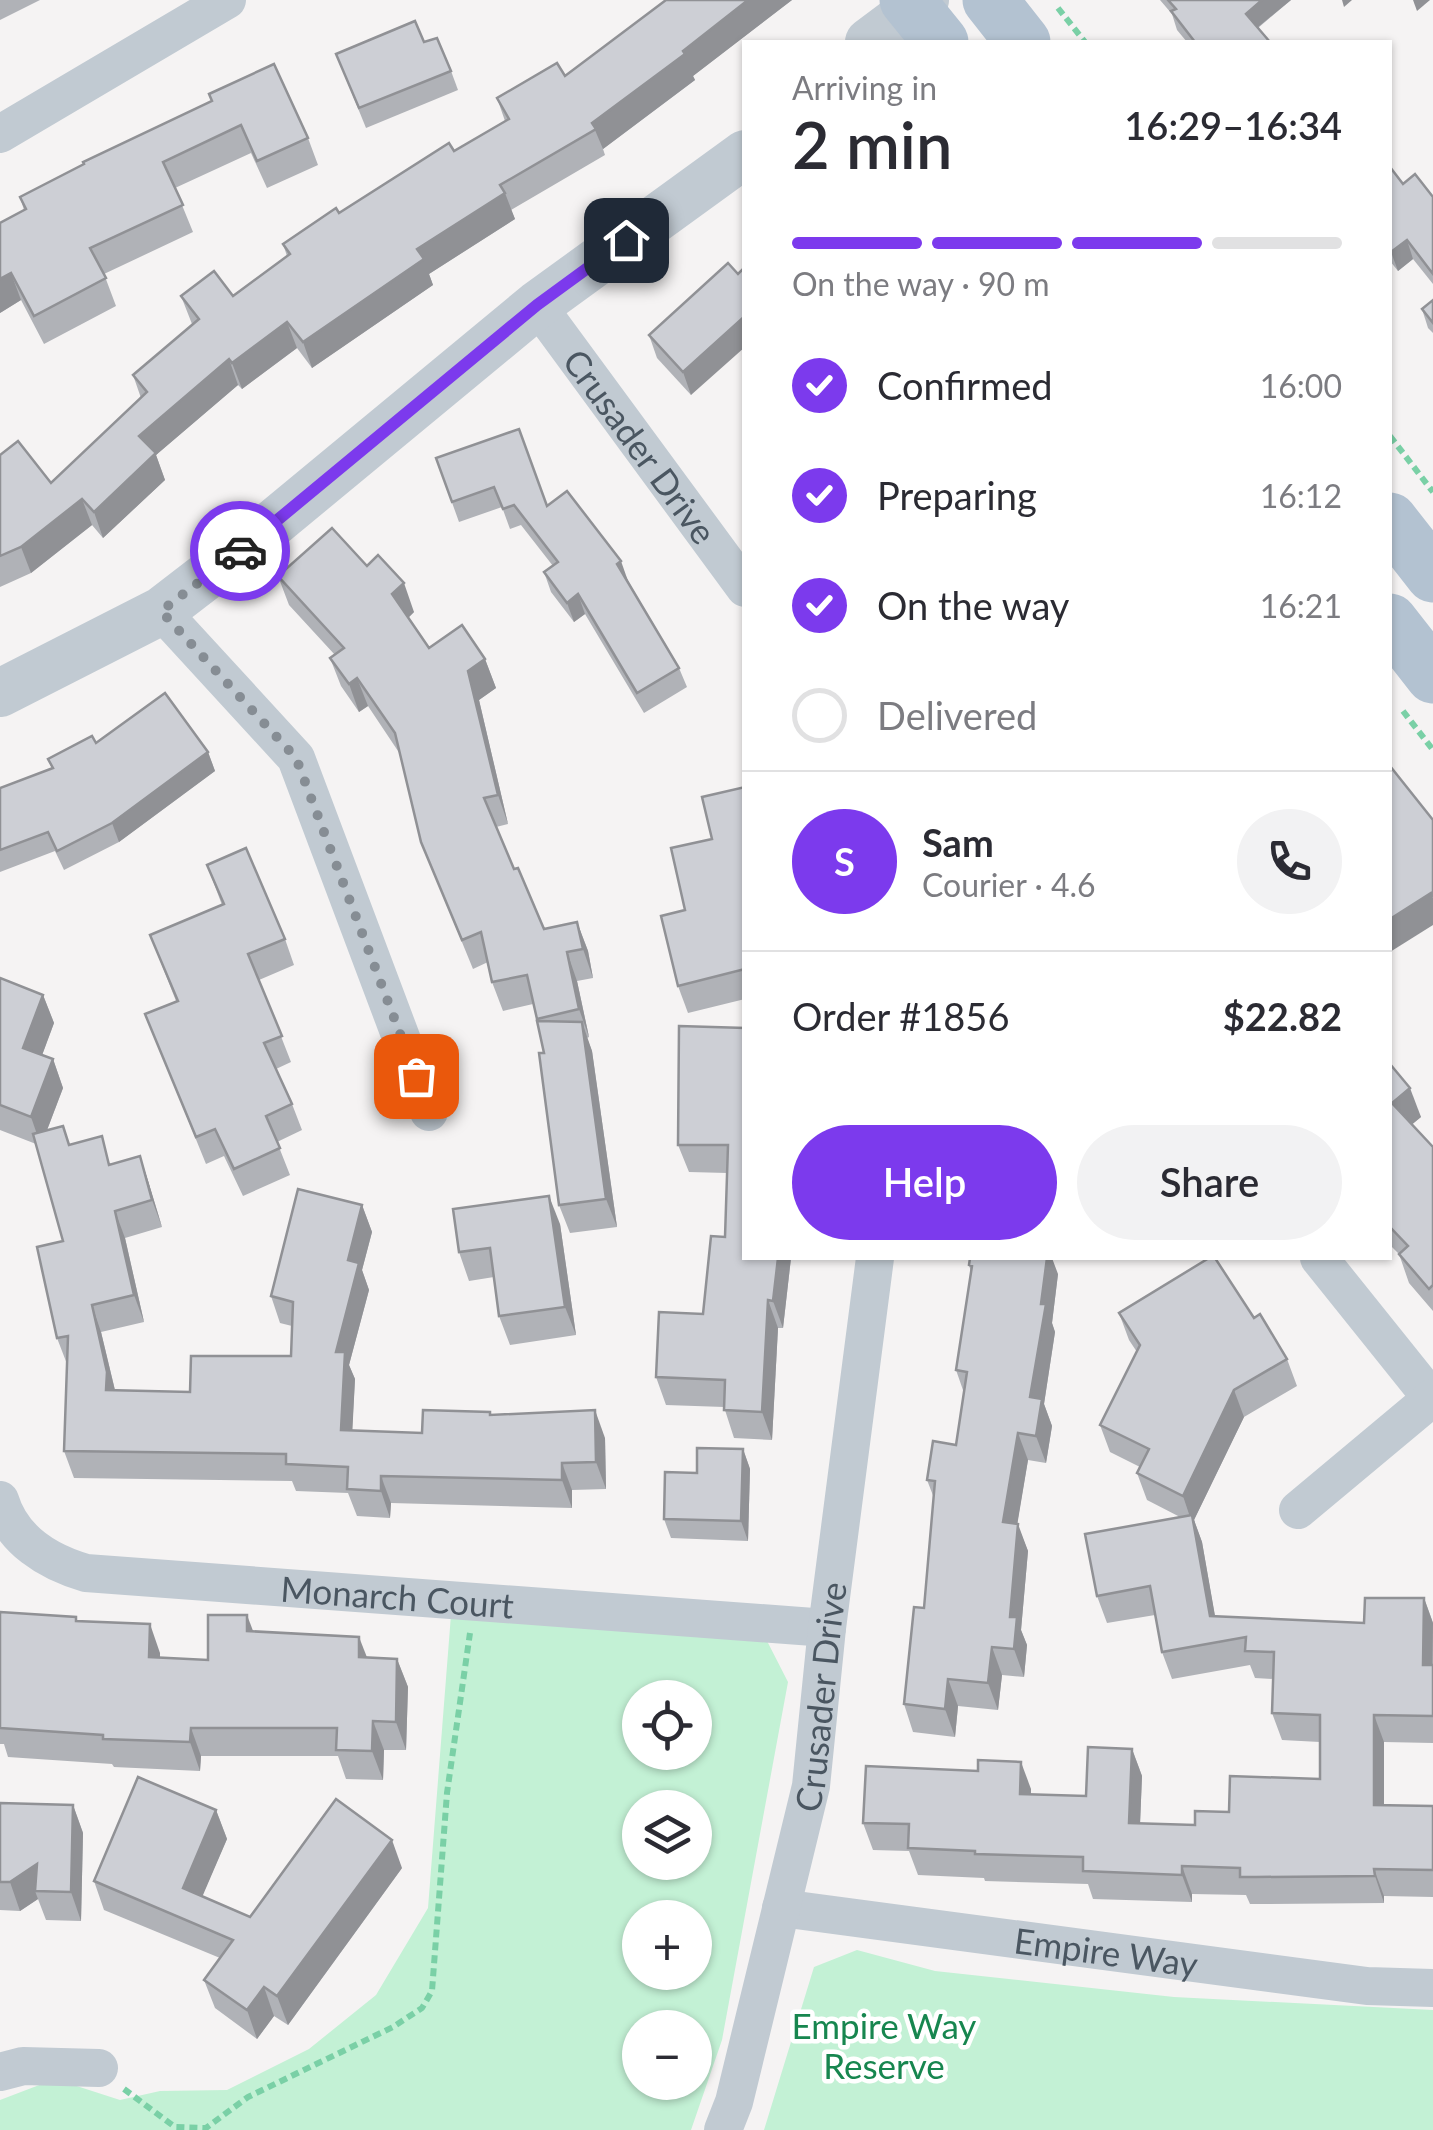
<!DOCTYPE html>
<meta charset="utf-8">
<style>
:root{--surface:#fff;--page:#f2f2f3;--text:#2b2b33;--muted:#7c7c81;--line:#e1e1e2;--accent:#7c3aed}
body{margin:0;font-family:Lato,sans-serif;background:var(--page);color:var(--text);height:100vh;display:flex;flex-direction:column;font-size:38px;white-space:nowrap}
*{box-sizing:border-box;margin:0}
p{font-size:32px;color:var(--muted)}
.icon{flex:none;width:55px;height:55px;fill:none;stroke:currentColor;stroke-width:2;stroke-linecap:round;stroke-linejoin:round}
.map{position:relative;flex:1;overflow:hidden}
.side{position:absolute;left:742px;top:40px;width:650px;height:1220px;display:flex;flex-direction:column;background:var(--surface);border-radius:0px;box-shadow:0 2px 8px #0004}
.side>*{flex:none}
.controls{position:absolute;left:622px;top:1680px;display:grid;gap:20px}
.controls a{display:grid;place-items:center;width:90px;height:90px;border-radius:50%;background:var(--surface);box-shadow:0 2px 8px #0004;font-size:50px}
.pin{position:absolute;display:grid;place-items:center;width:85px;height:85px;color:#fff;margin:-42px;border-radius:20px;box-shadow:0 5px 15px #0006}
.courier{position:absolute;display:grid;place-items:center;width:100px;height:100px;margin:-50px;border:8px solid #7c3aed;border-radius:50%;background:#fff;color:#222;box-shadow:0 2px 12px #0007}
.summary em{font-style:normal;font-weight:600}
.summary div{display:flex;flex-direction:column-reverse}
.summary{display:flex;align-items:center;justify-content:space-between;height:170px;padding:0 50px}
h1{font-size:65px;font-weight:600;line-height:75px}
.bar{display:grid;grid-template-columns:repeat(4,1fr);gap:15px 10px;align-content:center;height:120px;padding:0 50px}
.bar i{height:12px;border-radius:8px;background:var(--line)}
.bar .current{background:var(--accent)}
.bar p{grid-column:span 4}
.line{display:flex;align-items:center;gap:25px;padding:0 50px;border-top:2px solid var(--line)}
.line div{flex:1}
.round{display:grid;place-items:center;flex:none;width:105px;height:105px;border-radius:52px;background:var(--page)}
ol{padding:0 50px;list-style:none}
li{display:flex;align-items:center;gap:30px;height:110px}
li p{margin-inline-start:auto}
li .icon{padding:10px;border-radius:50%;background:var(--accent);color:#fff;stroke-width:4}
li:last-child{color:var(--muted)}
li i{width:55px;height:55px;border:5px solid var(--line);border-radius:50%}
.action{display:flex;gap:20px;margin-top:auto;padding:20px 50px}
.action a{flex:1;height:115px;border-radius:60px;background:var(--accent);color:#fff;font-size:40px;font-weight:600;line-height:115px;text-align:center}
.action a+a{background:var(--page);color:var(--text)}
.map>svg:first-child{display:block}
</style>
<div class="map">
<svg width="1433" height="2130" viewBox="0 0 1433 2130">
<rect width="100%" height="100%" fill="#f5f3f3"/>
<g fill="#c3f1d5" fill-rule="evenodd">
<path d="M452 1602 766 1639 788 1682 722 2040 691 2130H0V2100L55 2079 120 2100 160 2091 227 2090 309 2049 376 1995 428 1908ZM640 1698H695V1752H640ZM640 1808H695V1862H640ZM640 1918H695V1972H640ZM640 2028H695V2082H640Z"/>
<polygon points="857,1950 935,1971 1174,1997 1433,2010 1433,2130 764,2130 814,1967"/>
</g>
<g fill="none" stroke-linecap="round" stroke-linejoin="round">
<g stroke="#7ad0a6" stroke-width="6" stroke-dasharray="8 5" stroke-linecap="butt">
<polyline points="1058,8 1085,42"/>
<polyline points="1390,436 1433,492"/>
<polyline points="1403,711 1433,750"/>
<polyline points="124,2089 175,2127 206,2128 248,2097 393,2027 422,2008 432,1991 447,1793 470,1633"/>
</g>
<g stroke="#c1cad2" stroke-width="38">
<polyline points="0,134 227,0"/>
<path id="s1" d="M537 305 745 588"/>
<polyline points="161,611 296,758 429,1112"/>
<polyline points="1319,1258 1433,1400"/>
<path id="s2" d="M0 1500C12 1540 48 1562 86 1573L827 1628"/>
<polyline points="1298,1510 1432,1398"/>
<path id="s3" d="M781 1908 1367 1986 1433 1988"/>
<polyline points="0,2072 23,2066 99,2068"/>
<path id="s4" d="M723 2130 734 2102 811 1786 827 1628 875 1258"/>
</g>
<g stroke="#c1cad2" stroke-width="48">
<polyline points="869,42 925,0"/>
<polyline points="0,693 161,611 248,544 537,305 745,154"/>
</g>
<g stroke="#b3c2d1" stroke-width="55">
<polyline points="907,0 941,42"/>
<polyline points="990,0 1023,42"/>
<polyline points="1390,520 1433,575"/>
<polyline points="1390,621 1433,676"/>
</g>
</g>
<g fill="#b0b2b7">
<polygon points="0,0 40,0 0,20"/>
<polygon points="666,0 792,0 693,76 695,80 603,149 605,155 511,210 515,219 429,274 433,285 312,368 297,348 242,389 238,385 156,455 165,480 103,538 92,525 31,573 0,587 0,455 51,483 141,398 133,375 192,324 181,296 233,296 287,256 283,244 454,151 505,121 497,98 565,76"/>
<polygon points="1160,0 1291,0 1258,28 1270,42 1187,42 1177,30 1172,14"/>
<polygon points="424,42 451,71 458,90 366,128 336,54"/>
<polygon points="212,101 308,138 318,165 267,188 251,153 175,188 193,232 104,274 116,306 44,344 21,300 0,313 24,210 20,197"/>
<polygon points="1390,167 1403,184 1433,197 1433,284 1413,259 1398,271 1390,261"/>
<polygon points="728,263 691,395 657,358 649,335"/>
<polygon points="1433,300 1433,333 1428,328 1422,309"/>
<polygon points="436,458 547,506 628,581 679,668 687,687 644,713 585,614 574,622 551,592 544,572 553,566 521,525 510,529 502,507 459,522"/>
<polygon points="367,566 414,612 408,618 429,648 485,659 496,688 479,700 508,824 496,827 514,869 544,929 577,922 588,951 593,978 577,981 589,1037 587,1038 592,1051 617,1227 570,1233 559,1205 544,1053 533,1004 503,1011 492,982 488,962 473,969 421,842 400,754 368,706 359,712 341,686 330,658 335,655 289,605 278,576"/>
<polygon points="96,743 208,752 215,771 119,842 64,870 55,851 0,872 0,788 52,769 48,759"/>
<polygon points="745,787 745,999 688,1013 678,986 685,910 712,839"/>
<polygon points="207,865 285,939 294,965 259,980 291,1062 276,1069 292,1104 302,1130 277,1142 290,1175 243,1196 224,1156 206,1164 145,1014 176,1001 150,935 222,905"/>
<polygon points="0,978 43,995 54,1023 42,1055 53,1059 63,1088 47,1130 63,1126 70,1145 112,1164 140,1156 149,1184 162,1227 125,1238 144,1322 101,1332 115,1390 190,1392 291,1356 292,1326 280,1323 271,1296 362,1205 372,1232 362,1270 369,1290 349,1365 355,1379 352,1431 422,1433 491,1415 605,1438 606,1489 572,1490 572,1508 391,1503 390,1518 357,1516 348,1493 296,1491 292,1481 74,1478 64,1451 67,1364 57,1338 63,1241 36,1144 0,1130"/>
<polygon points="745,1028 745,1258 791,1258 783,1328 778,1328 772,1440 734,1438 724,1407 666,1405 656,1377 703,1314 725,1237 727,1173 689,1172 678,1145"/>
<polygon points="1390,1064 1421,1117 1412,1124 1433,1147 1433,1311 1409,1283 1399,1254 1390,1245"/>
<polygon points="560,1224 576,1335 510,1345 499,1316 494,1277 469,1281 459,1252"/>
<polygon points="969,1265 1058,1274 1052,1323 1055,1332 1044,1404 1052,1426 1046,1463 1028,1460 1017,1524 1028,1551 1021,1630 1027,1645 1024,1677 1002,1675 998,1710 958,1706 955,1737 913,1732 904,1704 924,1608 934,1498 927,1480 956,1445 964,1393 956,1370 971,1272"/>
<polygon points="1119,1313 1254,1318 1287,1359 1297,1386 1244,1417 1194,1520 1202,1542 1215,1617 1364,1623 1424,1598 1433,1623 1433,1743 1384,1742 1384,1805 1433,1806 1433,1897 1384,1896 1384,1903 1266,1904 1250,1904 1246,1895 1192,1894 1192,1902 1093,1899 1088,1884 985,1881 984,1878 918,1875 909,1851 873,1850 863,1823 978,1771 1031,1789 1031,1794 1086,1796 1132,1749 1142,1776 1140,1823 1195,1825 1320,1779 1320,1742 1282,1740 1272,1713 1273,1679 1255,1678 1250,1665 1172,1679 1162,1652 1155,1615 1107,1623 1097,1596 1180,1517 1147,1500 1137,1473 1140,1467 1110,1452 1100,1425 1137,1352 1129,1340"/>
<polygon points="743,1449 750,1469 748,1541 671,1538 664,1519 697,1473"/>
<polygon points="0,1612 76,1617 77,1621 160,1653 160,1658 208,1660 253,1632 367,1658 397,1659 408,1687 406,1750 384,1750 383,1780 346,1779 338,1756 201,1756 200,1771 114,1767 112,1764 8,1757 4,1744 0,1744"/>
<polygon points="0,1803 73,1805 83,1833 81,1921 46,1920 38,1899 20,1911 0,1910"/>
<polygon points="216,1810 227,1839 202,1896 250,1917 402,1868 288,2025 274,2016 257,2039 215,2008 204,1980 220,1958 104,1910 94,1881"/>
</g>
<g fill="#909195">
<polygon points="748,0 792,0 693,76 695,80 603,149 592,123"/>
<polygon points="1262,0 1291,0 1252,32 1246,14"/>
<polygon points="1342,0 1352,0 1344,7"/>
<polygon points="1413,0 1430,0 1417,11"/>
<polygon points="505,193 515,219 429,274 433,285 312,368 303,342 417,249"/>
<polygon points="1407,240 1413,259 1398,271 1391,252"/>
<polygon points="11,273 21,300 0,313 0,279"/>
<polygon points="745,316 745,347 691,395 683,372"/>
<polygon points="287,322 297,348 242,389 232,363"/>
<polygon points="229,359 238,385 156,455 165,480 103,538 94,512 139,436"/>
<polygon points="82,499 92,525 31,573 21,547"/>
<polygon points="621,561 628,581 624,584 617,564"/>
<polygon points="404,583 414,612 403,623 392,594"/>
<polygon points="578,594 585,614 574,622 567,603"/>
<polygon points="485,659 496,688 479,700 508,824 498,795 468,671"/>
<polygon points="357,678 368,706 359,712 349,684"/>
<polygon points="208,752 215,771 119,842 112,823"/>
<polygon points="1431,893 1433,898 1433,925 1390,952 1390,919"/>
<polygon points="577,922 588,951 593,978 583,949"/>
<polygon points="567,952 577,981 589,1037 579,1009"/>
<polygon points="43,995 54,1023 34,1077 23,1048"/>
<polygon points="582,1022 592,1051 617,1227 606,1199"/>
<polygon points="53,1059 63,1088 41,1146 31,1117"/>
<polygon points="1410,1088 1421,1117 1403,1132 1392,1103"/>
<polygon points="140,1156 149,1184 162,1227 152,1200"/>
<polygon points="549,1196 560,1224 576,1335 565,1307"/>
<polygon points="362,1205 372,1232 362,1270 369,1290 349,1365 355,1379 351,1457 341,1430 336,1352 348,1260"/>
<polygon points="115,1211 125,1238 144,1322 134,1295"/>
<polygon points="778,1258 791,1258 783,1328 773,1301"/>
<polygon points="1047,1258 1052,1258 1058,1274 1052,1323 1055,1332 1044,1404 1052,1426 1046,1463 1036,1436 1030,1397"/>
<polygon points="768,1300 778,1328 772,1440 762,1412"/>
<polygon points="92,1305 101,1332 117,1399 106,1390"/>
<polygon points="1234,1390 1244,1417 1194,1520 1202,1542 1220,1644 1210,1616 1192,1523 1183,1496"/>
<polygon points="595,1410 605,1438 606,1489 596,1462"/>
<polygon points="1018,1433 1028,1460 1013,1550 1003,1522"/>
<polygon points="743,1449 750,1469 748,1541 741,1521"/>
<polygon points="562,1463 572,1490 572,1508 562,1480"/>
<polygon points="381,1476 391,1503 390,1518 381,1491"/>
<polygon points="1018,1524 1028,1551 1021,1630 1027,1645 1024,1677 1014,1649 1010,1617"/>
<polygon points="1424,1598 1433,1623 1432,1692 1423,1665"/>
<polygon points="247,1615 258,1644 247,1631"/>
<polygon points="150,1624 160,1653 159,1686 149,1657"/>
<polygon points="359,1637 370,1665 359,1657"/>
<polygon points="992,1647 1002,1675 998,1710 988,1683"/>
<polygon points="397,1659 408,1687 406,1750 396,1722"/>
<polygon points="948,1679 958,1706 955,1737 945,1709"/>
<polygon points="1374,1715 1384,1742 1384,1832 1374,1805"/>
<polygon points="373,1721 384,1750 383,1780 372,1751"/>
<polygon points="191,1728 201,1756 200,1771 190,1742"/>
<polygon points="1132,1749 1142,1776 1139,1850 1129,1823"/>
<polygon points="1021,1762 1031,1789 1030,1821 1020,1794"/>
<polygon points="73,1805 83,1833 81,1921 71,1892"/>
<polygon points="216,1810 227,1839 194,1916 183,1888"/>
<polygon points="392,1840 402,1868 288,2025 277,1996"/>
<polygon points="37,1864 35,1891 38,1899 20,1911 10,1882"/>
<polygon points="1182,1866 1192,1894 1192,1902 1182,1875"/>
<polygon points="1374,1869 1384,1896 1384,1903 1375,1876"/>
<polygon points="264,1987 274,2016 257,2039 247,2010"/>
</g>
<g fill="#cdcfd5" stroke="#909195" stroke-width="2.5">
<polygon points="666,0 748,0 683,51 685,54 592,123 596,129 500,185 505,193 417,249 424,259 303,342 287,322 232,363 229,359 139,436 156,453 94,512 82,499 21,547 0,556 0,455 18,441 51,483 147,392 133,375 199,319 181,296 214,271 233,296 290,254 283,244 336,208 339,213 449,143 454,151 509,119 497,98 557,63 565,76"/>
<polygon points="1168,0 1262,0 1246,14 1270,42 1195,42 1171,11 1176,9"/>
<polygon points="415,21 424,42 437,38 451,71 359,108 336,54"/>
<polygon points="274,64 308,138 257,161 241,125 163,162 183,205 90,248 106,278 34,316 11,273 0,279 0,223 26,209 20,197 84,164 83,162 212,101 209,94"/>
<polygon points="1390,167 1403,184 1415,174 1433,197 1433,274 1407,240 1391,252 1390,251"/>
<polygon points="728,263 738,274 745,267 745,316 683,372 649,335"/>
<polygon points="1433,300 1433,323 1422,309"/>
<polygon points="519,429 547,506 567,491 621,561 617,564 679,668 637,693 578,594 567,603 544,572 558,562 514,505 503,509 494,487 452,502 436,458"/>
<polygon points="332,528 367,566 378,555 404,583 392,594 429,648 462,625 485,659 468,671 498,795 484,798 514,869 518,868 544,929 577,922 583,949 567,952 579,1009 537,1019 527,975 492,982 481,932 462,940 421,842 395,733 357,678 349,684 330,658 344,648 278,576"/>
<polygon points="165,693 208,752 112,823 57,851 48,832 0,850 0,788 53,768 48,759 92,736 96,743"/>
<polygon points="1390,766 1433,820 1433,896 1431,893 1390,919"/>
<polygon points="745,787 745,969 678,986 661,916 685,910 671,848 712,839 702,797"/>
<polygon points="246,848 285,939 248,954 282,1036 264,1043 292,1104 266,1116 280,1148 234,1169 215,1129 196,1137 145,1014 178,1001 150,935 224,904 207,865"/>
<polygon points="0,978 43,995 23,1048 53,1059 31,1117 0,1105"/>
<polygon points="537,1021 582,1022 606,1199 559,1205 539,1053 544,1053"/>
<polygon points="679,1026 745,1028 745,1258 778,1258 773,1301 768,1300 762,1412 724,1410 725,1380 656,1377 659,1312 703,1314 711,1236 725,1237 728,1145 678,1145"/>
<polygon points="1390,1064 1410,1088 1392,1103 1433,1147 1433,1285 1429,1289 1399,1254 1408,1246 1390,1227"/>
<polygon points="63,1126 69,1145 102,1136 109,1165 140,1156 152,1200 115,1211 134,1295 92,1305 107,1372 106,1390 190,1392 191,1356 291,1356 293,1302 271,1296 298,1189 362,1205 348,1260 359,1263 336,1352 345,1352 341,1430 422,1433 423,1410 490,1412 490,1415 595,1410 596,1462 562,1463 562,1480 381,1476 381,1491 347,1489 348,1467 286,1464 286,1454 64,1451 68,1336 57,1338 37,1247 63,1241 33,1134"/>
<polygon points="549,1196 565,1307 499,1316 490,1248 459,1252 453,1209"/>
<polygon points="970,1258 1047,1258 1041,1304 1046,1304 1030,1397 1042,1399 1036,1436 1018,1433 1003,1522 1018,1524 1010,1617 1017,1617 1014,1649 992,1647 988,1683 948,1679 945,1709 904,1704 914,1607 924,1608 935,1481 927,1480 933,1441 956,1445 967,1372 956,1370 972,1266 969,1265"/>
<polygon points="1209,1258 1215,1258 1254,1318 1260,1314 1287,1359 1234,1390 1183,1496 1137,1473 1149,1449 1100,1425 1140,1345 1119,1313"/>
<polygon points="697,1448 743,1449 741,1521 664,1519 665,1472 697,1473"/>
<polygon points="1192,1515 1210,1616 1364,1623 1365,1598 1424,1598 1423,1665 1433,1665 1433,1716 1374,1715 1374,1805 1433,1806 1433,1870 1374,1869 1375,1876 1256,1877 1240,1877 1240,1868 1182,1866 1182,1875 1083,1871 1083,1857 975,1854 975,1851 908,1848 909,1824 863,1823 866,1766 978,1771 978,1760 1021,1762 1020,1794 1086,1796 1088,1747 1132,1749 1129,1823 1195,1825 1195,1811 1229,1812 1230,1776 1320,1779 1320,1715 1272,1713 1274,1652 1245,1651 1246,1637 1162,1652 1150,1586 1097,1596 1085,1534"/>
<polygon points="0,1612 76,1617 76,1621 150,1624 149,1657 208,1660 208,1615 247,1615 247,1631 359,1637 359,1657 397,1659 396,1722 373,1721 372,1751 336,1750 337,1728 191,1728 190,1742 103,1739 103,1735 0,1728"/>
<polygon points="138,1777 216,1810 183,1888 250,1917 336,1799 392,1840 277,1996 264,1987 247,2010 204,1980 233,1940 94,1881"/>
<polygon points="0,1803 73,1805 71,1892 35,1891 37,1864 10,1882 0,1882"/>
</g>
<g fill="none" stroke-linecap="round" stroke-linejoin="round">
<polyline stroke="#868d94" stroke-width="10" stroke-dasharray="0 18" points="240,551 161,611 296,758 416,1076"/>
<polyline stroke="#7c3aed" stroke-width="12" points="240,551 537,305 626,240"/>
</g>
<g text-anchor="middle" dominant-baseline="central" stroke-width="9" stroke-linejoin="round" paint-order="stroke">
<g font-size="35" fill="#4a5661" stroke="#fff">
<text stroke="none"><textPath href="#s1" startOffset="175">Crusader Drive</textPath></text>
<text stroke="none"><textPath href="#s2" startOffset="430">Monarch Court</textPath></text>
<text stroke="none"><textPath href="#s4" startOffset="445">Crusader Drive</textPath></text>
<text stroke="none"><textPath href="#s3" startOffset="328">Empire Way</textPath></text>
</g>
<g font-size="35" fill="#17864f" stroke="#fff">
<text x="884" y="2025">Empire Way<tspan x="884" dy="40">Reserve</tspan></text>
</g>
</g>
</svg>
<div class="controls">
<a><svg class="icon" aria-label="locate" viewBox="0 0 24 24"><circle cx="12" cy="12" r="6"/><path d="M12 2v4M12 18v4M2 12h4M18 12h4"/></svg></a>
<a><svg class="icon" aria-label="layers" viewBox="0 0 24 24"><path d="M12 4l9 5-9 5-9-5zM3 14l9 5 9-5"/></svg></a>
<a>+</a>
<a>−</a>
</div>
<div class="pin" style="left:416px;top:1076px;background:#ea580c"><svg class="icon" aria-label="bag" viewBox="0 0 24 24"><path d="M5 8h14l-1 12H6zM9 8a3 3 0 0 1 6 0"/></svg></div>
<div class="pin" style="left:626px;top:240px;background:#1f2937"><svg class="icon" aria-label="home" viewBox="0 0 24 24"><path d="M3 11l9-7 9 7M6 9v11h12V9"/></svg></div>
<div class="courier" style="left:240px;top:551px"><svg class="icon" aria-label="car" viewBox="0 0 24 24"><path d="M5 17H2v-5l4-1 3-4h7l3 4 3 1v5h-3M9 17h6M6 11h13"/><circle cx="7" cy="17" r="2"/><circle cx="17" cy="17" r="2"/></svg></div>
<section class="side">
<div class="summary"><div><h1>2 min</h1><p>Arriving in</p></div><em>16:29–16:34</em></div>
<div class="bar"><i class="current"></i><i class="current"></i><i class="current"></i><i></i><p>On the way · 90 m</p></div>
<ol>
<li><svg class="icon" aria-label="check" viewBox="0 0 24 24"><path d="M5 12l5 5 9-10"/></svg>Confirmed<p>16:00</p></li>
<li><svg class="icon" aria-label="check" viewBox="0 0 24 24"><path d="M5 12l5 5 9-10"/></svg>Preparing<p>16:12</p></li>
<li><svg class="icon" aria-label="check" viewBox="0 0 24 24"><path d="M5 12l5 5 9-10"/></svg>On the way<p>16:21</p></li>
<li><i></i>Delivered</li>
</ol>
<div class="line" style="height:180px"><b class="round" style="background:var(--accent);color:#fff">S</b><div><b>Sam</b><p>Courier · 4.6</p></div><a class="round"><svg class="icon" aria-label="phone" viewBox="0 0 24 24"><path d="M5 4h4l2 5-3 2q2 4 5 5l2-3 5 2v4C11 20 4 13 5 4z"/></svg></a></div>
<div class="line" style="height:130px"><div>Order #1856</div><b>$22.82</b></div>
<div class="action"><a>Help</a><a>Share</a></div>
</section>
</div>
